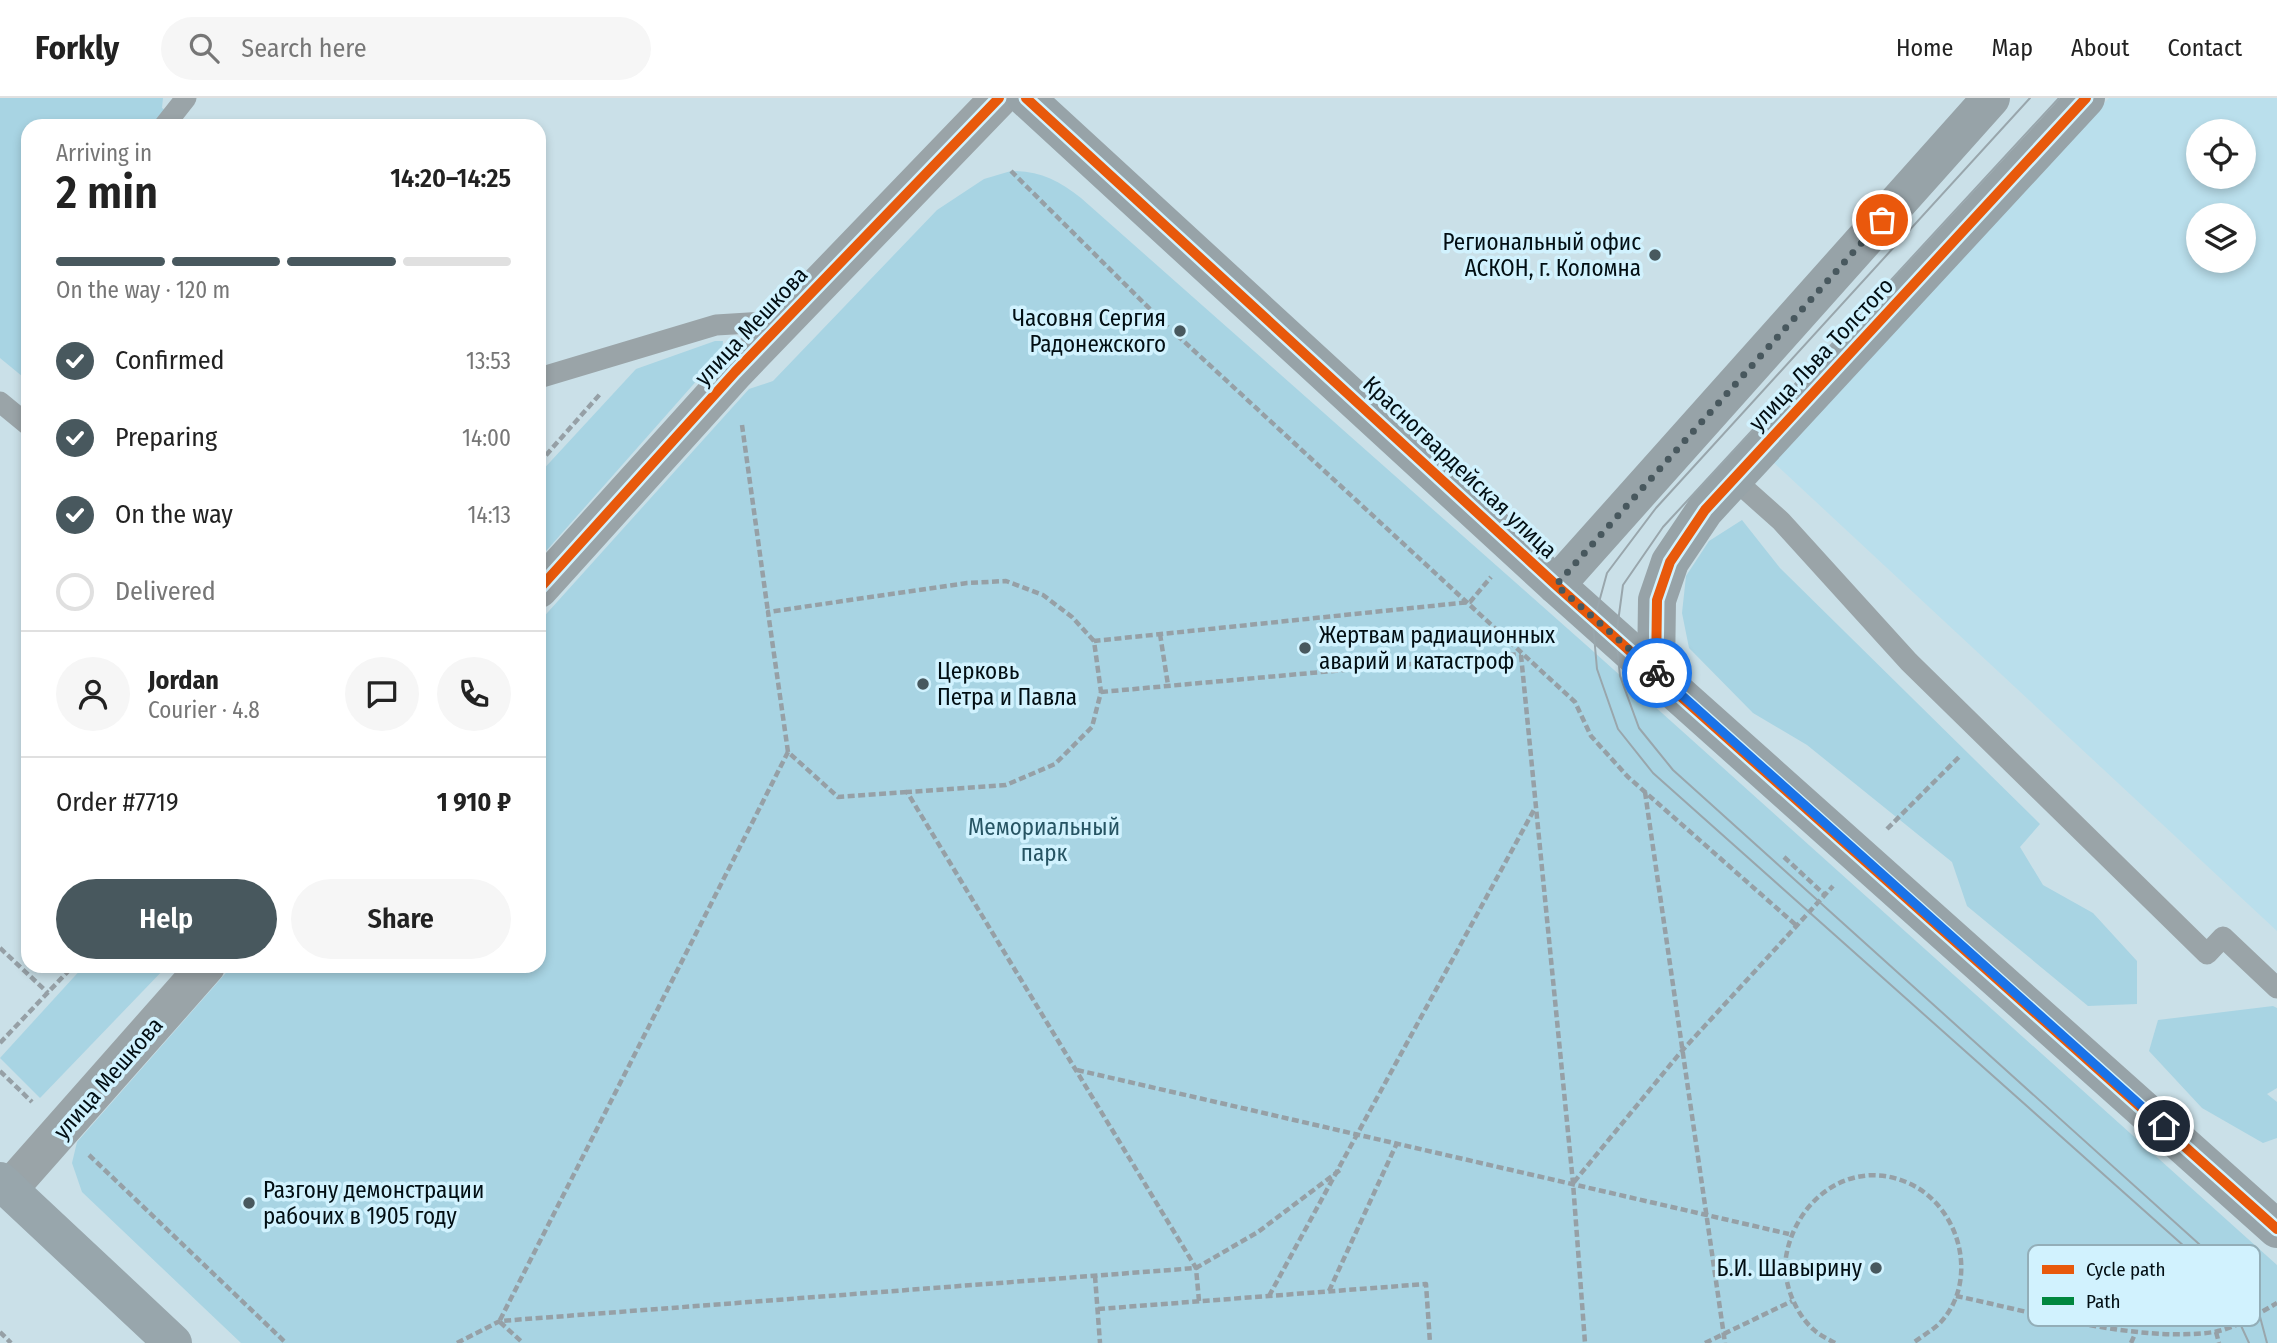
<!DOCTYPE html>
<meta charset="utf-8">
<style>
:root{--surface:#fff;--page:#f6f6f6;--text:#222;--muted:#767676;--line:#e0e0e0;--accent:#48585e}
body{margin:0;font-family:"Fira Sans Condensed",sans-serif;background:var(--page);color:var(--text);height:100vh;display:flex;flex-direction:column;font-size:26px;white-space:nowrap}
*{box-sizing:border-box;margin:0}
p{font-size:23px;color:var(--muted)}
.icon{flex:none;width:38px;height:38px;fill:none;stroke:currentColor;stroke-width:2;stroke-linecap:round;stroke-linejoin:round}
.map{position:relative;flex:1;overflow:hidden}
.details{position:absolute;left:21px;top:21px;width:525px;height:854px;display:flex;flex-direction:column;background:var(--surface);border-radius:21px;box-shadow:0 4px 10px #0003}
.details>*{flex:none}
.buttons{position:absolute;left:2186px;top:21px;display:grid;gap:14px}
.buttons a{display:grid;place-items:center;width:70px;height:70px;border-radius:50%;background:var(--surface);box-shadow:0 4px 10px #0003;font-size:35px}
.pin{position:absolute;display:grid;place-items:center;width:60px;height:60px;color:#fff;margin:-30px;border:4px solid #fff;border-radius:50%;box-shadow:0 2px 7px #0007}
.courier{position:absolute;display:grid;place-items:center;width:70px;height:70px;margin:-35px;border:5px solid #1a73e8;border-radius:50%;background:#fff;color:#222;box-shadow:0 2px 9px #0007}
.headline em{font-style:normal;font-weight:600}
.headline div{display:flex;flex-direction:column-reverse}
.headline{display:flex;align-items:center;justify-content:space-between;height:119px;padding:0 35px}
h1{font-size:46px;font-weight:600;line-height:52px}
.bar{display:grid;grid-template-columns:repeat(4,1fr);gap:10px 7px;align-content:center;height:84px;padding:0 35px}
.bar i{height:9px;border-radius:5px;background:var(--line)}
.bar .current{background:var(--accent)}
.bar p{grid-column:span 4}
.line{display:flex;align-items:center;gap:18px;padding:0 35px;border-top:2px solid var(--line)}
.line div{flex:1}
.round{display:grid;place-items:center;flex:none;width:74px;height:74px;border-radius:37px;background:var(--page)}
ol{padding:0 35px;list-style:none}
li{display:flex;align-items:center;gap:21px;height:77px}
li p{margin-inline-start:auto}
li .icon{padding:7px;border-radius:50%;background:var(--accent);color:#fff;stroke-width:4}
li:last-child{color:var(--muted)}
li i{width:38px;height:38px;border:4px solid var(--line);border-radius:50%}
.cta{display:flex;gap:14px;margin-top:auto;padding:14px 35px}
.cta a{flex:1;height:80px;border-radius:42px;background:var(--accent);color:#fff;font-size:28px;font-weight:600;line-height:80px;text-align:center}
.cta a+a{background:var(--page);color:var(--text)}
header{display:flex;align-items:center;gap:42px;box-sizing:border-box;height:98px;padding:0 35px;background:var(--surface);border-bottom:2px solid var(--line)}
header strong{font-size:33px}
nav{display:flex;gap:38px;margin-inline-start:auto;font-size:24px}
.search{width:490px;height:63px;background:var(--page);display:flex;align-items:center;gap:18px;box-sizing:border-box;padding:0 24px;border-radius:38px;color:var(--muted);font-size:26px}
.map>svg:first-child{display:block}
</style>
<header>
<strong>Forkly</strong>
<div class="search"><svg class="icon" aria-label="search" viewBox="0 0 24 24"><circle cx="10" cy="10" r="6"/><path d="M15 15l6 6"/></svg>Search here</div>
<nav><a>Home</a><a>Map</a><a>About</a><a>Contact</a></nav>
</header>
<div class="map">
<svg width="2277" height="1245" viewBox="0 0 2277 1245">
<rect width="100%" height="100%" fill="#cae0e8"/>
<path fill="#badfec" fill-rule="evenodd" d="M2109 0H2277V833L1771 362ZM2198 33H2244V79H2198ZM2198 117H2244V163H2198Z"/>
<g fill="#a8d4e3">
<polygon points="0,0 163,0 162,10 189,28 28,28 28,283 0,260"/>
<path d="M1011 73C1040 73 1058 82 1081 100L1594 554 2277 1167V1245H241L82 1094 72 1065 77 1044 232 868H539V524L749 291 773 283 937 112 984 81Z"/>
<polygon points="715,243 723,243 722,254 539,461 539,376 636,271"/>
<polygon points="1742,422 1780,470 2040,726 2020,749 2043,787 2093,815 2137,863 2137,906 2088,908 1967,808 1952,764 1807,647 1753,615 1689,550 1682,515 1686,478 1709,443"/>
<polygon points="84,868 167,868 40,1000 0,960"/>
<polygon points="2273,908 2277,910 2277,990 2267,996 2277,1004 2277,1040 2263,1045 2202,1010 2149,953 2158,922"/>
</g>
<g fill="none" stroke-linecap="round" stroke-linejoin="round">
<g stroke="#96a0a6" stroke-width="4.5" stroke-dasharray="7 3.5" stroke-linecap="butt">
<polyline points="1011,73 1168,229"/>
<polyline points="1177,237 1575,604 1591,638 1628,679 1797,828"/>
<polyline points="742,327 768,514"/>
<polyline points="539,365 601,295"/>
<polyline points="1160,536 1168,587"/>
<polyline points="1521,557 1573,1085 1585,1245"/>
<polyline points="1101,594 1521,556"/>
<polyline points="907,694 838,699 788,654 768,514 967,485 1006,483 1043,497 1072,519 1094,543"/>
<polyline points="1645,694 1725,1245"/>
<polyline points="1887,731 1960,658"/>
<polyline points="1784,759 1825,797"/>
<polyline points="0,850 48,895"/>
<polyline points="0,945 73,868"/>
<polyline points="1077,972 1789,1136"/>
<polyline points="0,973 32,1004"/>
<polyline points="89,1057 286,1245"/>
<polyline points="1574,1084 1680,955 1833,788"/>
<polyline points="1095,1178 1100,1245"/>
<polyline points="1329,1193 1397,1045"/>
<polyline points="1269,1198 1535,710"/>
<path d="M1956 1198C2033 1214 2136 1245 2214 1234 2236 1230 2258 1216 2277 1205"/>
<polyline points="1199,1203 1196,1170 907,694 1006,687 1055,666 1092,629 1101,594 1094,543 1470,504 1491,479"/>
<polyline points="1098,1211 1426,1186 1430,1245"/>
<polyline points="500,1222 788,654"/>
<polyline points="500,1224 523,1245"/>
<polyline points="0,1234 11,1245"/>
<polyline points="2216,1234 2219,1245"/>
<polyline points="457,1245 500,1223 1196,1170 1258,1134 1340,1072"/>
<polyline points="1705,1245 1792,1203"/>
<path d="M1835 1245C1828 1241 1819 1237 1813 1231 1795 1215 1782 1183 1786 1159 1795 1103 1849 1060 1906 1084 1960 1106 1981 1183 1939 1226 1931 1233 1921 1239 1913 1245"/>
<polyline points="2131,1245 2135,1236"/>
</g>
<g stroke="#9aa4a8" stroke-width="21">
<polyline points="164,28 186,0"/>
<polyline points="539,280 716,227 783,223"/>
<polyline points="0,304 28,327"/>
<polyline points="1734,381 1781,423 1909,564 2207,856 2223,839 2277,890"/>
</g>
<g stroke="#9aa4a8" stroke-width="38">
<polyline points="539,491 735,274 999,0"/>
<polyline points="9,1091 206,868"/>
</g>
<g stroke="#97a3a8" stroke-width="38">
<polyline points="1026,0 1556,487 2277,1131"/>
<polyline points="1556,487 1991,0"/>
<polyline points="1656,574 1657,502 1670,464 1705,412 2086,0"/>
</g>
<polyline stroke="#98a6ac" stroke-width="38" points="0,1083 173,1245"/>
<g stroke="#99a6ac" stroke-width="2">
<polyline points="2030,0 1656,410 1607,475 1593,526 1597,571 1618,631 1653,675 2194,1157 2226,1195 2249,1245"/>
<polyline points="2059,0 1663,429 1623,487 1616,539 1620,578 1639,630 1673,672 2209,1155 2259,1215 2267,1245"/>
</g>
<polyline stroke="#00873e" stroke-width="9" stroke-dasharray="18 9" stroke-linecap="butt" points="166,25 168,28"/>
<defs>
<g id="cycleway">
<polyline points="1026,0 1556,487 2277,1131"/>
<polyline points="539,491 735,274 999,0"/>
<polyline points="1656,574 1657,502 1670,464 1705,412 2086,0"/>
</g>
</defs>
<use href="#cycleway" stroke="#d1f2fe" stroke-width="15"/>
<use href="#cycleway" stroke="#e8590c" stroke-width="10"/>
</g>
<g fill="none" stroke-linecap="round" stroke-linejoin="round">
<polyline stroke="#48585e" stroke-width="7" stroke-dasharray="0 12.6" points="1657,575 1556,487 1882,122"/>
<polyline stroke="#1a73e8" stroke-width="9" points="1657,575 2164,1028"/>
</g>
<g fill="#48585e" stroke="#d1f2fe" stroke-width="2.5">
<circle cx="1655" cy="157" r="7"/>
<circle cx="1180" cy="233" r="7"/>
<circle cx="1305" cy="550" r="7"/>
<circle cx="923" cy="586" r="7"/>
<circle cx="249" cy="1105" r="7"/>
<circle cx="1876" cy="1170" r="7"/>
</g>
<g text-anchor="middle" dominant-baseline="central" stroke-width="7" stroke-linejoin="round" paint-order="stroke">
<g font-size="23" fill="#020e13" stroke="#d1f2fe" text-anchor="end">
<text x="1641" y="144">Региональный офис<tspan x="1641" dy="26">АСКОН, г. Коломна</tspan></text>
<text x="1166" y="220">Часовня Сергия<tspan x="1166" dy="26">Радонежского</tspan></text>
<text x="1319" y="537" text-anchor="start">Жертвам радиационных<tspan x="1319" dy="26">аварий и катастроф</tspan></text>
<text x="937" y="573" text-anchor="start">Церковь<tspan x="937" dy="26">Петра и Павла</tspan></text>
<text x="263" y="1092" text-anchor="start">Разгону демонстрации<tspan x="263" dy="26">рабочих в 1905 году</tspan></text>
<text x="1862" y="1170">Б.И. Шавырину</text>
</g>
<g font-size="23" fill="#020e13" stroke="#d1f2fe">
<text transform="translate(751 228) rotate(-47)">улица Мешкова</text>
<text transform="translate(1821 256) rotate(-47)">улица Льва Толстого</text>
<text transform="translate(1460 369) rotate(43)">Красногвардейская улица</text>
<text transform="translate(108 980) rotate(-49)">улица Мешкова</text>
</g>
<g font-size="23" fill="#265463" stroke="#d1f2fe">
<text x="1044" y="729">Мемориальный<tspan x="1044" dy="26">парк</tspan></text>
</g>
</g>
<rect x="2028" y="1147" width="232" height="81" rx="10" fill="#d1f2fe" stroke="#93aeb8" stroke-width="2"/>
<rect x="2042" y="1167" width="32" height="9" fill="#e8590c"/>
<rect x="2042" y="1199" width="32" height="8" fill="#00873e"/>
<g font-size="19" fill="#020e13">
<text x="2086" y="1178">Cycle path</text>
<text x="2086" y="1210">Path</text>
</g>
</svg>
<div class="buttons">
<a><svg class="icon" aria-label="locate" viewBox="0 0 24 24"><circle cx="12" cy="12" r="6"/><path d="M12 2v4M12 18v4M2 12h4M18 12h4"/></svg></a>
<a><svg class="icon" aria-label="layers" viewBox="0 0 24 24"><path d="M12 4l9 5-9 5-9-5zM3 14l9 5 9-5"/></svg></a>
</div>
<div class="pin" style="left:1882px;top:122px;background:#ea580c"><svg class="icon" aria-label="bag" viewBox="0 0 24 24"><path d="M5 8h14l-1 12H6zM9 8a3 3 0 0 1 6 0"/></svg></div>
<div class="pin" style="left:2164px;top:1028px;background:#1f2937"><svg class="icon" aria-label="home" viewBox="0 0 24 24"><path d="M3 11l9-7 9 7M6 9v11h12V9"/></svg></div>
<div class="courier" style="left:1657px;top:575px"><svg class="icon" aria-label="bike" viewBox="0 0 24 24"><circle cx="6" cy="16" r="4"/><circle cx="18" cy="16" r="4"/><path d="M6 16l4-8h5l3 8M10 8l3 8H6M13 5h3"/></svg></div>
<section class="details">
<div class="headline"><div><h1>2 min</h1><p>Arriving in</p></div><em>14:20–14:25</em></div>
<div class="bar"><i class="current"></i><i class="current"></i><i class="current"></i><i></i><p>On the way · 120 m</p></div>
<ol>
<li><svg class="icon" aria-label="check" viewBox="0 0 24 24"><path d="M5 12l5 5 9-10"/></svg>Confirmed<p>13:53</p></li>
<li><svg class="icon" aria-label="check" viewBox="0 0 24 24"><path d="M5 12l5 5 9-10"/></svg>Preparing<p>14:00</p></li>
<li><svg class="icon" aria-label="check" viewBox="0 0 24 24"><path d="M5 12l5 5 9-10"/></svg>On the way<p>14:13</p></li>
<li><i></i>Delivered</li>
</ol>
<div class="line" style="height:126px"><a class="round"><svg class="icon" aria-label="person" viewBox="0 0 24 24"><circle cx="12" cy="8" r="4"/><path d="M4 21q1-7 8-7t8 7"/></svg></a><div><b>Jordan</b><p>Courier · 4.8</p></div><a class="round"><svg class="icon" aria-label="chat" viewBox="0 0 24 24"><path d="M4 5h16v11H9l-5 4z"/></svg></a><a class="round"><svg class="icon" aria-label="phone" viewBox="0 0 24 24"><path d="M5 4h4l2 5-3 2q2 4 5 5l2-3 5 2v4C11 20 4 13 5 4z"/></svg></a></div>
<div class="line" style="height:91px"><div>Order #7719</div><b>1 910 ₽</b></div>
<div class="cta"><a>Help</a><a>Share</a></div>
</section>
</div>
